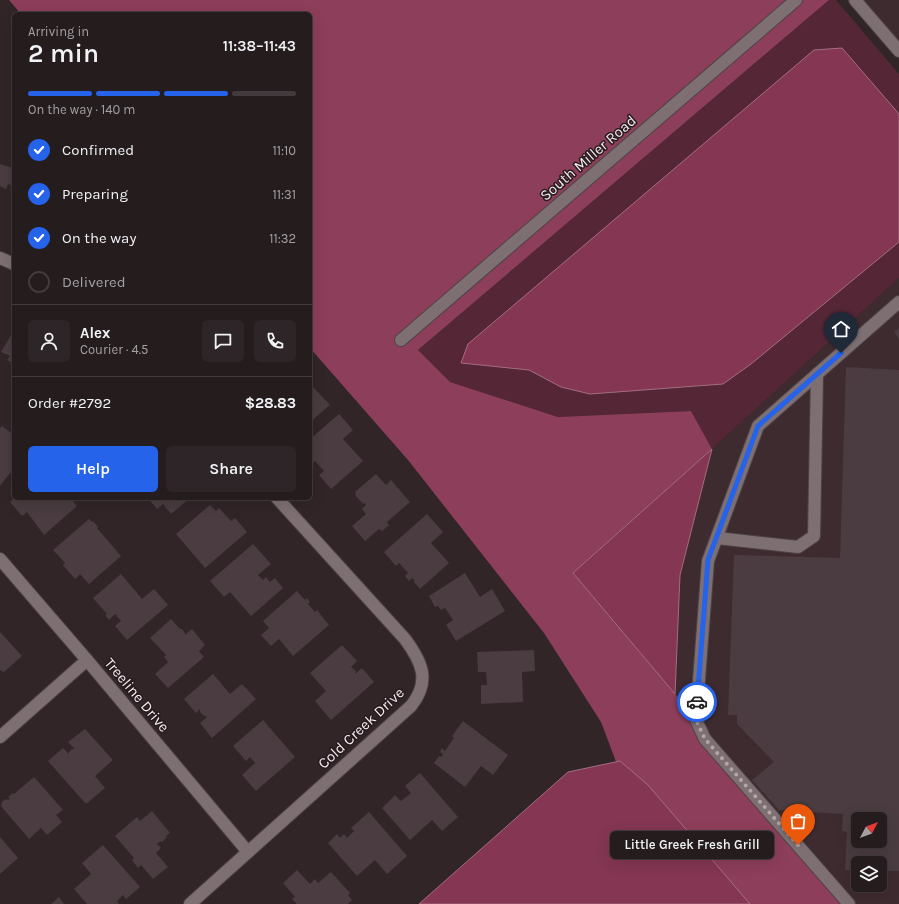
<!DOCTYPE html>
<meta charset="utf-8">
<style>
:root{--surface:#251c1e;--page:#2d2527;--text:#f1f3f6;--muted:#a3a1a4;--line:#423a3c;--accent:#2563eb}
body{margin:0;font-family:Karla,sans-serif;background:var(--page);color:var(--text);height:100vh;display:flex;flex-direction:column;font-size:15px;white-space:nowrap}
*{box-sizing:border-box;margin:0}
p{font-size:13px;color:var(--muted)}
.icon{flex:none;width:22px;height:22px;fill:none;stroke:currentColor;stroke-width:2;stroke-linecap:round;stroke-linejoin:round}
.map{position:relative;flex:1;overflow:hidden}
.side{position:absolute;left:12px;top:12px;width:300px;height:488px;display:flex;flex-direction:column;background:var(--surface);border-radius:6px;box-shadow:0 4px 16px #0002,0 0 0 1px var(--line)}
.side>*{flex:none}
.needle{width:26px;rotate:49deg}
.buttons{position:absolute;left:851px;top:812px;display:grid;gap:8px}
.buttons a{display:grid;place-items:center;width:36px;height:36px;border-radius:6px;background:var(--surface);box-shadow:0 4px 16px #0002,0 0 0 1px var(--line);font-size:20px}
.pin{position:absolute;display:grid;place-items:center;width:34px;height:34px;color:#fff;margin:-41px -17px;border-radius:50% 50% 50% 0;rotate:-45deg;box-shadow:0 0 4px #0007}
.pin .icon{rotate:45deg}
.courier{position:absolute;display:grid;place-items:center;width:40px;height:40px;margin:-20px;border:3px solid #2563eb;border-radius:50%;background:#fff;color:#222;box-shadow:0 1px 5px #0007}
.bubble{position:absolute;height:28px;border-radius:6px;background:var(--surface);box-shadow:0 4px 16px #0002,0 0 0 1px var(--line);font-size:13px;font-weight:600;line-height:28px;text-align:center}
.overview em{font-style:normal;font-weight:600}
.overview div{display:flex;flex-direction:column-reverse}
.overview{display:flex;align-items:center;justify-content:space-between;height:68px;padding:0 16px}
h1{font-size:26px;font-weight:600;line-height:30px}
.bar{display:grid;grid-template-columns:repeat(4,1fr);gap:6px 4px;align-content:center;height:48px;padding:0 16px}
.bar i{height:5px;border-radius:3px;background:var(--line)}
.bar .active{background:var(--accent)}
.bar p{grid-column:span 4}
.line{display:flex;align-items:center;gap:10px;padding:0 16px;border-top:1px solid var(--line)}
.line div{flex:1}
.round{display:grid;place-items:center;flex:none;width:42px;height:42px;border-radius:6px;background:var(--page)}
ol{padding:0 16px;list-style:none}
li{display:flex;align-items:center;gap:12px;height:44px}
li p{margin-inline-start:auto}
li .icon{padding:4px;border-radius:50%;background:var(--accent);color:#fff;stroke-width:4}
li:last-child{color:var(--muted)}
li i{width:22px;height:22px;border:2px solid var(--line);border-radius:50%}
.primary-button{display:flex;gap:8px;margin-top:auto;padding:8px 16px}
.primary-button a{flex:1;height:46px;border-radius:6px;background:var(--accent);color:#fff;font-size:16px;font-weight:600;line-height:46px;text-align:center}
.primary-button a+a{background:var(--page);color:var(--text)}
.map>svg:first-child{display:block}
</style>
<div class="map">
<svg width="899" height="904" viewBox="0 0 899 904">
<rect width="100%" height="100%" fill="#312528"/>
<g fill="#3e2b30" fill-rule="evenodd">
<polygon points="848,0 899,0 899,59"/>
<path d="M899 278V904H853L675 694 680 575 712 449ZM858 819H880V841H858ZM858 863H880V885H858Z"/>
</g>
<polygon fill="#542636" points="829,0 836,0 899,74 899,278 712,449 691,411 558,417 450,382 418,350"/>
<polygon fill="#8d3e5a" points="9,0 829,0 418,350 450,382 558,417 691,411 712,449 573,573 853,904 734,904 618,767 601,722 544,633 408,460 310,348 310,14 21,14"/>
<g fill="#843652" stroke="#a66d81">
<polygon points="842,48 899,114 899,242 751,364 723,384 590,394 561,387 529,370 461,363 468,344 814,50"/>
<polygon points="712,449 680,575 675,694 573,573"/>
<polygon points="620,761 648,785 750,904 419,904 568,772"/>
</g>
<g fill="#4a3c40" fill-rule="evenodd">
<polygon points="0,164 13,168 14,165 14,186 8,184 6,189 0,186"/>
<polygon points="899,328 899,339 894,332"/>
<polygon points="14,330 14,364 7,360 10,356 1,352"/>
<path d="M846 367 899 370V871H880V863H858V870H845L847 832 842 831 843 814 779 810 752 780 774 762 737 724V715H728L734 555 840 558ZM858 819H880V841H858Z"/>
<polygon points="313,387 330,405 310,422 310,389"/>
<polygon points="339,414 353,430 343,439 363,461 331,489 319,475 324,471 315,461 310,465 310,439"/>
<polygon points="2,426 14,435 14,468 0,486 0,428"/>
<polygon points="376,474 386,485 391,480 410,502 387,522 389,525 382,531 379,529 365,541 352,526 366,514 362,509 366,505 364,503 363,504 355,495 356,494 355,492"/>
<polygon points="14,498 70,498 77,506 44,535 27,512 22,516 10,502"/>
<polygon points="148,498 190,498 171,514 163,504 157,509"/>
<polygon points="210,505 216,511 219,508 231,521 235,518 247,532 205,568 176,534"/>
<polygon points="427,514 443,532 431,543 449,563 420,589 414,582 415,581 412,578 409,581 405,576 408,573 399,563 396,566 384,552"/>
<polygon points="89,519 92,522 93,521 98,527 97,528 121,556 89,584 80,574 75,579 63,565 65,563 53,550"/>
<polygon points="253,544 271,564 258,575 263,580 266,577 270,582 275,578 283,588 251,616 230,592 224,597 210,581"/>
<polygon points="465,573 480,597 492,589 505,611 456,641 446,625 453,620 445,608 441,610 438,606 435,607 429,596"/>
<polygon points="121,574 142,599 154,589 168,605 127,640 115,626 121,621 115,614 109,620 105,615 107,614 93,598"/>
<polygon points="297,591 305,600 307,598 310,602 308,604 315,612 317,610 329,625 293,656 279,639 271,646 261,635 269,628 263,621"/>
<polygon points="171,619 180,629 182,629 185,633 185,635 192,629 205,645 199,651 204,657 168,688 155,674 168,662 164,657 166,655 150,638"/>
<polygon points="0,632 22,656 4,672 0,670"/>
<polygon points="342,645 357,661 351,667 356,671 355,674 362,668 374,682 331,720 315,701 326,691 310,673"/>
<polygon points="534,650 535,671 522,672 523,702 481,704 481,685 487,685 486,672 478,672 477,652"/>
<polygon points="213,674 230,694 242,684 256,699 212,738 200,723 207,717 203,715 200,712 200,709 196,713 184,699"/>
<polygon points="263,720 295,757 256,791 242,775 255,763 250,757 246,761 233,746"/>
<polygon points="463,721 508,755 493,775 481,766 465,787 434,763 439,756 441,757 443,754 440,752 442,748 445,751 454,738 452,736"/>
<polygon points="85,729 113,760 95,776 105,788 86,804 48,761 63,748 69,754 69,752 72,749 75,749 68,742"/>
<polygon points="420,773 458,817 442,831 432,820 410,840 382,808 395,795 401,801 411,793 405,786"/>
<polygon points="34,777 63,810 56,815 62,822 47,835 41,828 29,839 1,806 2,802 6,799 8,800 10,798 8,797 13,793 14,794"/>
<polygon points="152,811 170,833 166,836 167,837 162,842 161,841 157,844 161,848 156,853 168,867 153,879 141,865 138,868 132,860 134,858 115,836 137,817 140,821"/>
<polygon points="369,812 407,856 387,874 375,860 357,876 328,843 337,834 340,838 344,834 347,838 354,831 351,828"/>
<polygon points="0,837 18,858 0,874"/>
<polygon points="103,845 140,887 126,899 123,895 117,901 119,904 87,904 74,889 91,874 82,863"/>
<polygon points="297,870 310,884 315,879 318,883 331,872 350,893 348,895 352,900 348,904 297,904 292,899 295,897 283,883"/>
<polygon points="59,897 64,904 51,904"/>
</g>
<g fill="none" stroke-linecap="round" stroke-linejoin="round">
<defs>
<g id="minor">
<polyline points="855,0 899,51"/>
<polyline points="0,258 14,264"/>
<polyline points="401,340 796,0"/>
<polyline points="717,538 798,547 814,536 817,374"/>
<polyline points="0,559 87,660 248,852"/>
<polyline points="0,737 87,660"/>
<path d="M190 904 411 706C431 681 422 662 405 639L277 498"/>
<polyline points="849,904 705,739 696,720 708,561 758,426 899,302"/>
</g>
</defs>
<use href="#minor" stroke="#4e4446" stroke-width="14"/>
<use href="#minor" stroke="#7e6f73" stroke-width="12"/>
</g>
<g fill="none" stroke-linecap="round" stroke-linejoin="round">
<polyline stroke="#b1a7a9" stroke-width="4" stroke-dasharray="0 7.2" points="697,702 696,720 705,739 798,845"/>
<polyline stroke="#2563eb" stroke-width="5" points="697,702 708,560 758,426 841,353"/>
</g>
<g text-anchor="middle" dominant-baseline="central" stroke-width="3" stroke-linejoin="round" paint-order="stroke">
<g font-size="15" fill="#f6edef" stroke="#271b1f">
<text transform="translate(588 158) rotate(-41)">South Miller Road</text>
<text transform="translate(137 695) rotate(50)">Treeline Drive</text>
<text transform="translate(361 728) rotate(-43)">Cold Creek Drive</text>
</g>
</g>
</svg>
<div class="buttons">
<a><svg class="needle" viewBox="-14 -14 28 28"><path d="M0-13l5 13h-10z" fill="#e53935"/><path d="M0 13l5-13h-10z" fill="#a3a1a4"/></svg></a>
<a><svg class="icon" aria-label="layers" viewBox="0 0 24 24"><path d="M12 4l9 5-9 5-9-5zM3 14l9 5 9-5"/></svg></a>
</div>
<div class="pin" style="left:798px;top:845px;background:#ea580c"><svg class="icon" aria-label="bag" viewBox="0 0 24 24"><path d="M5 8h14l-1 12H6zM9 8a3 3 0 0 1 6 0"/></svg></div>
<div class="pin" style="left:841px;top:353px;background:#1f2937"><svg class="icon" aria-label="home" viewBox="0 0 24 24"><path d="M3 11l9-7 9 7M6 9v11h12V9"/></svg></div>
<div class="courier" style="left:697px;top:702px"><svg class="icon" aria-label="car" viewBox="0 0 24 24"><path d="M5 17H2v-5l4-1 3-4h7l3 4 3 1v5h-3M9 17h6M6 11h13"/><circle cx="7" cy="17" r="2"/><circle cx="17" cy="17" r="2"/></svg></div>
<div class="bubble" style="left:610px;top:831px;width:164px">Little Greek Fresh Grill</div>
<section class="side">
<div class="overview"><div><h1>2 min</h1><p>Arriving in</p></div><em>11:38–11:43</em></div>
<div class="bar"><i class="active"></i><i class="active"></i><i class="active"></i><i></i><p>On the way · 140 m</p></div>
<ol>
<li><svg class="icon" aria-label="check" viewBox="0 0 24 24"><path d="M5 12l5 5 9-10"/></svg>Confirmed<p>11:10</p></li>
<li><svg class="icon" aria-label="check" viewBox="0 0 24 24"><path d="M5 12l5 5 9-10"/></svg>Preparing<p>11:31</p></li>
<li><svg class="icon" aria-label="check" viewBox="0 0 24 24"><path d="M5 12l5 5 9-10"/></svg>On the way<p>11:32</p></li>
<li><i></i>Delivered</li>
</ol>
<div class="line" style="height:72px"><a class="round"><svg class="icon" aria-label="person" viewBox="0 0 24 24"><circle cx="12" cy="8" r="4"/><path d="M4 21q1-7 8-7t8 7"/></svg></a><div><b>Alex</b><p>Courier · 4.5</p></div><a class="round"><svg class="icon" aria-label="chat" viewBox="0 0 24 24"><path d="M4 5h16v11H9l-5 4z"/></svg></a><a class="round"><svg class="icon" aria-label="phone" viewBox="0 0 24 24"><path d="M5 4h4l2 5-3 2q2 4 5 5l2-3 5 2v4C11 20 4 13 5 4z"/></svg></a></div>
<div class="line" style="height:52px"><div>Order #2792</div><b>$28.83</b></div>
<div class="primary-button"><a>Help</a><a>Share</a></div>
</section>
</div>
